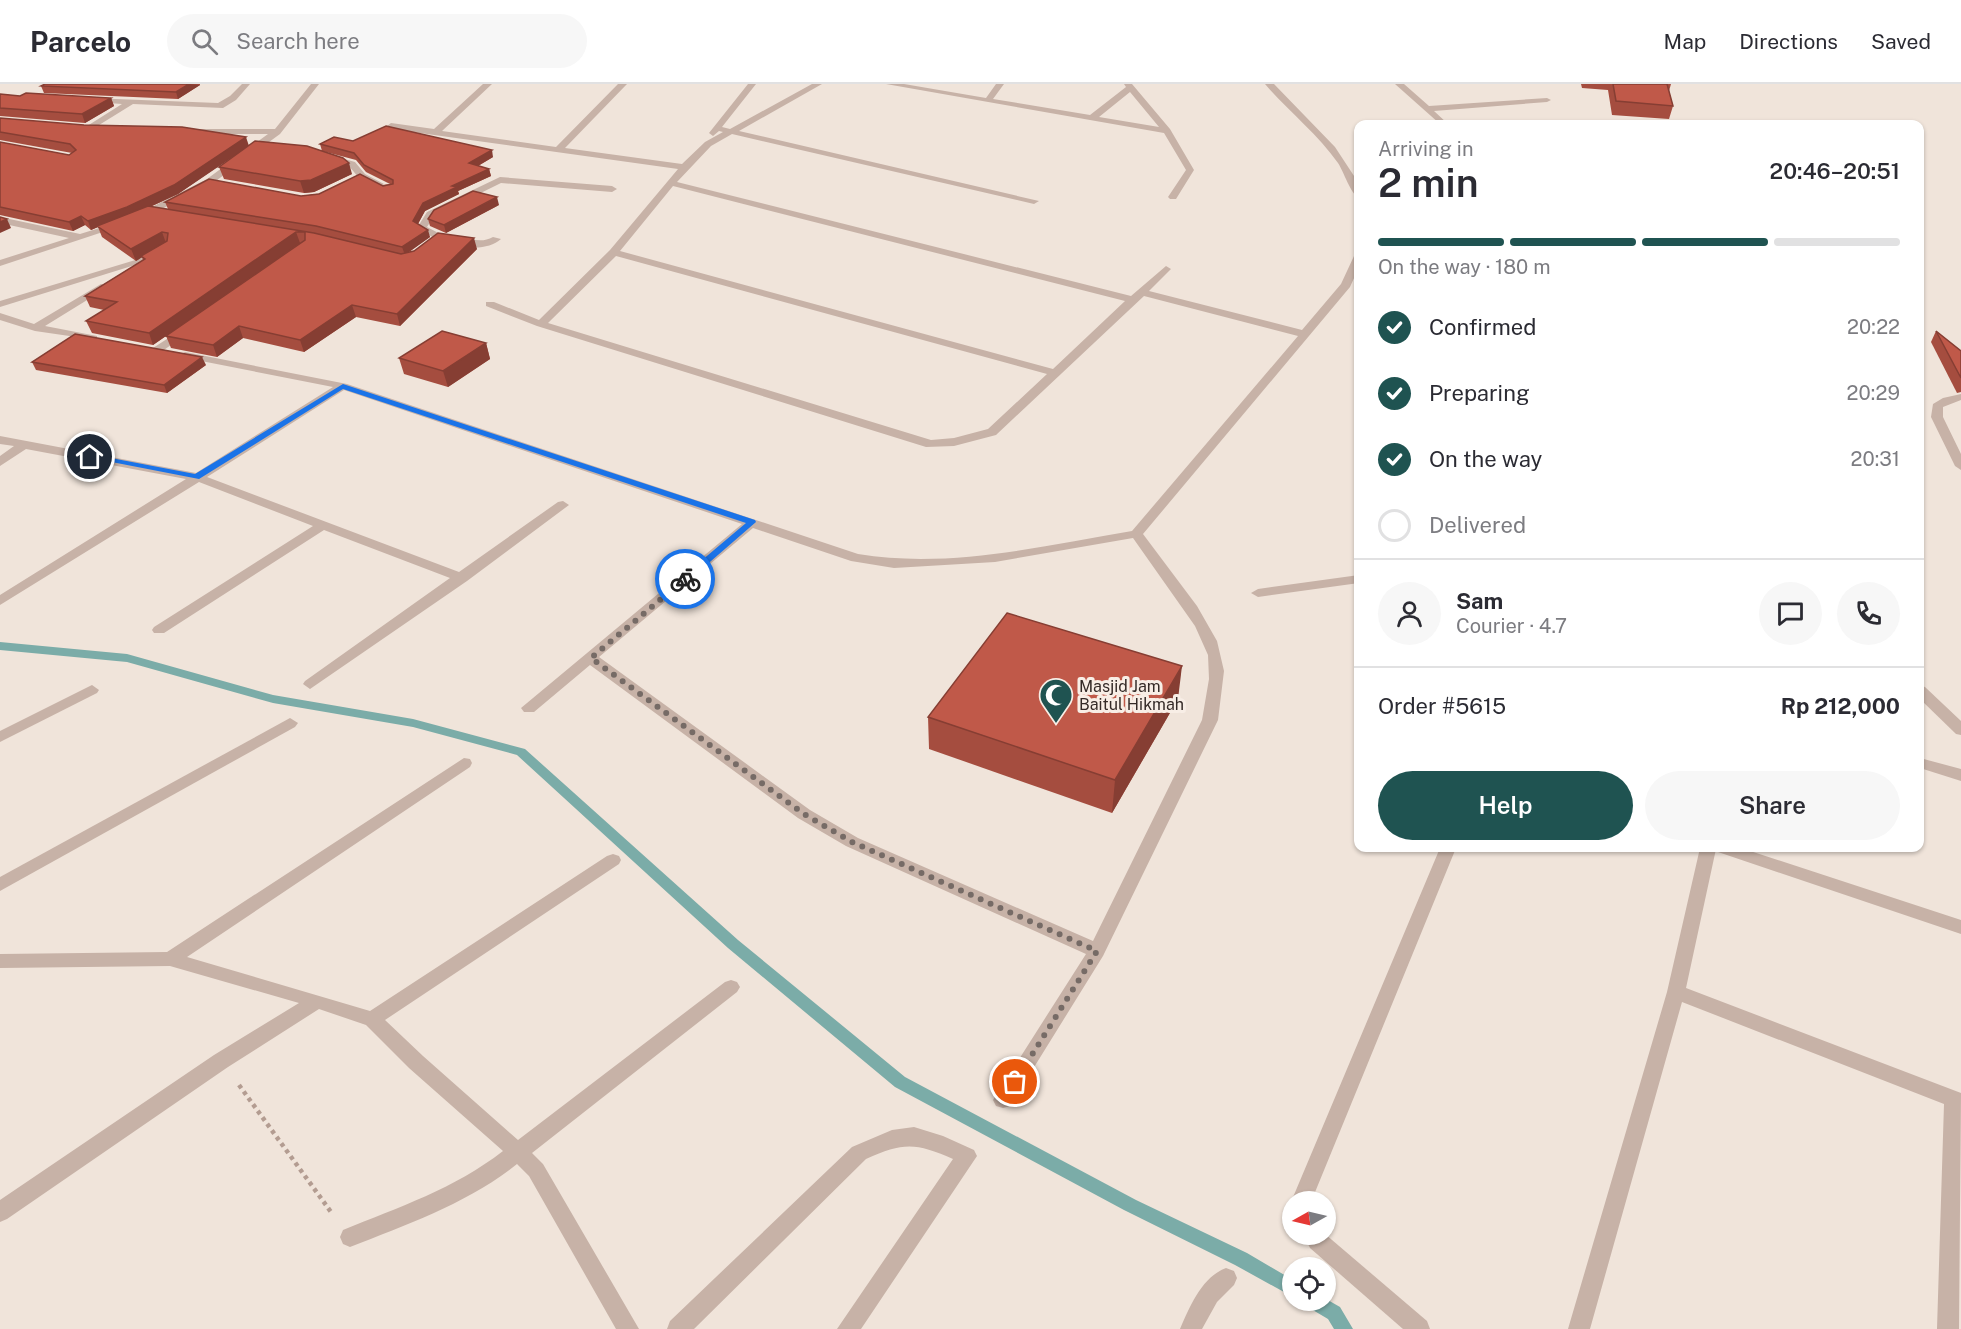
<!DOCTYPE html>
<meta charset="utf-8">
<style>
:root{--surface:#fff;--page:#f7f7f7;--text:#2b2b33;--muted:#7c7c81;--line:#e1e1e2;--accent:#1f5351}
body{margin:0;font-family:"Public Sans",sans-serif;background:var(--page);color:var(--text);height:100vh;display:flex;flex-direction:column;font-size:22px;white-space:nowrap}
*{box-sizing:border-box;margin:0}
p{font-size:20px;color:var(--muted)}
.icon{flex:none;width:33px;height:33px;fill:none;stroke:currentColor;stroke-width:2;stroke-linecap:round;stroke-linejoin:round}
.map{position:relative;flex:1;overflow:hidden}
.details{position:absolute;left:1354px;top:36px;width:570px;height:732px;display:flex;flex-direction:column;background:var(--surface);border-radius:12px;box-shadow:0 2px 4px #0004}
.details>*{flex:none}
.needle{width:39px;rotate:262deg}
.fabs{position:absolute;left:1282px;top:1107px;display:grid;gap:12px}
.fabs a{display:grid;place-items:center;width:54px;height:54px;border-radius:50%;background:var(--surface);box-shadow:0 2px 4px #0004;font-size:30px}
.pin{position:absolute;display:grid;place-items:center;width:51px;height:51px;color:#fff;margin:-26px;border:3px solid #fff;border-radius:50%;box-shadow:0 2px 6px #0007}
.courier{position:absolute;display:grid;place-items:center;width:60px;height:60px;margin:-30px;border:4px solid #1a73e8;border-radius:50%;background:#fff;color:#222;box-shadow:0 2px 8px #0007}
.headline em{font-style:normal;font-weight:600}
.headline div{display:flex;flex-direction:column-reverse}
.headline{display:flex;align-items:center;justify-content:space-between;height:102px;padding:0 24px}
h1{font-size:39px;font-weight:600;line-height:45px}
.bar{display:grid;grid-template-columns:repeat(4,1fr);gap:9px 6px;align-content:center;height:72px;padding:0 24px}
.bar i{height:8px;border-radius:4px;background:var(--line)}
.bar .active{background:var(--accent)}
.bar p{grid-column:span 4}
.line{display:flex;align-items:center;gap:15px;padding:0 24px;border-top:2px solid var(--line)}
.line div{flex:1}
.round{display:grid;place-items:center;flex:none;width:63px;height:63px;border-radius:32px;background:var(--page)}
ol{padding:0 24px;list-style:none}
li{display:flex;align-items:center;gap:18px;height:66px}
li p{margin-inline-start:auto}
li .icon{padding:6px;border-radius:50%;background:var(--accent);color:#fff;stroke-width:4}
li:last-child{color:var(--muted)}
li i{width:33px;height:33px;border:3px solid var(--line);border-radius:50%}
.cta{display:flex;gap:12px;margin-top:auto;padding:12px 24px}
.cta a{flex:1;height:69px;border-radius:36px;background:var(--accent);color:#fff;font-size:24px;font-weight:600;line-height:69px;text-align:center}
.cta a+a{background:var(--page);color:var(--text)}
header{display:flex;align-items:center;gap:36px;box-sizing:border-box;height:84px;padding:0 30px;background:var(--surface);border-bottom:2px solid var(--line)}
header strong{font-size:28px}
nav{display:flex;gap:33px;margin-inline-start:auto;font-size:21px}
.search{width:420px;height:54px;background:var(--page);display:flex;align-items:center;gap:15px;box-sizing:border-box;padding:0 21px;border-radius:33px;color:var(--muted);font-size:22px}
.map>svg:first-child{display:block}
</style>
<header>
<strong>Parcelo</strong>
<div class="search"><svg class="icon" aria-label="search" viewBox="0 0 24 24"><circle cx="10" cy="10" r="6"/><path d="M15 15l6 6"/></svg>Search here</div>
<nav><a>Map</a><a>Directions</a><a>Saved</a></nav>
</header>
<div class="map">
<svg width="1961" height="1245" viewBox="0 0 1961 1245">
<rect width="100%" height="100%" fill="#f0e4da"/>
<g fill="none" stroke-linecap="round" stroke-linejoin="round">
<g fill="#7baca8" fill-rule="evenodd">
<polygon points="0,558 127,570 273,611 413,635 525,665 738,856 905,993 1136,1116 1247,1169 1293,1196 1293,1213 1235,1181 1124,1126 895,1003 728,864 517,671 413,643 273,619 127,578 0,566"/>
<polygon points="1326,1215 1340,1223 1353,1245 1334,1245 1328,1235 1306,1222 1304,1216 1326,1216"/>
</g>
<polyline stroke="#b39c91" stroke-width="4.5" stroke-dasharray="4 4" stroke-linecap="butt" points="239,1001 331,1128"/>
<g fill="#c7b2a7" fill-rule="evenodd">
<polygon points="242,0 250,0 236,16 223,24 133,20 91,46 84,44 122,20 93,18 90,18 90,14 218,19 230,12"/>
<polygon points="311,0 319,0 280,50 213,99 144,134 138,134 138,130 207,95 268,50 189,50 185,47 186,45 275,45"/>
<path d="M483 0H492L442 47 556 63 618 0H627L565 64 682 80 705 58 723 48 719 47 713 52 709 49 748 0H756L722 43 730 45 812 0H822L739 47 1039 117 1034 120 732 50 711 62 677 98 1131 212 1166 182 1171 185 1149 207 1302 246 1341 200 1354 172 1359 169V183L1350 203 1143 450 1197 522 1217 557 1224 587 1218 636 1103 872 1010 1022 1003 1024 996 1022 993 1016 1086 870 846 762 798 734 590 581 534 628H524L521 624 742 440 344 306 207 393 459 488 558 418 563 417 569 421 467 497 310 605 303 600 305 597 450 494 324 446 164 549H154L152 546 154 543 313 442 199 398 0 521V511L186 395 26 365 0 382V372L14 362 0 360V352L196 389 333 303 181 273 179 271 185 268 347 300 858 470C949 485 1042 462 1132 447L1298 252 1144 212 996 351 954 362 926 363 537 242 486 222V218H494L539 236 610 166 678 85 391 45 387 42 391 39 434 45ZM673 102 1125 217 1053 285 620 167ZM616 172 1047 290 988 345 954 354 931 356 548 239ZM753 444 851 477 894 484 995 478 1133 454 1195 542 1208 571 1209 595 1202 636 1093 857 858 754 810 726 599 573Z"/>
<path d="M886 0H904L986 14 996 0H1004L993 15 1090 31 1126 3 1124 0H1132L1170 45 1194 86 1176 115H1170L1168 113 1186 86 1164 49ZM1130 8 1159 43 1099 33Z"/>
<path d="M1265 0H1274L1335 63 1356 95 1359 114C1350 109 1344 88 1338 79 1317 49 1288 27 1265 0Z"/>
<polygon points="1395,0 1404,0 1429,22 1547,14 1551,16 1547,18 1434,27 1448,40 1440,40"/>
<polygon points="330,71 355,78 365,90 384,100 379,103 359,94 349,82 327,76 326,74"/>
<polygon points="500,93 612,102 617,105 612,108 501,99 434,132 427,143 446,153 433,164 427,164 427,160 434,154 417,144 427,128"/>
<polygon points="0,133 80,150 119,138 124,141 0,182 0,176 69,154 0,139"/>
<path d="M493 153 501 155C489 166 464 166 451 157 463 149 478 162 493 153Z"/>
<polygon points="142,174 151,176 0,223 0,217"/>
<polygon points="101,200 105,201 105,205 45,242 97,252 97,256 35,247 0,236 0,229 34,240"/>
<polygon points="184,244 188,245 188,249 161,268 153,268 153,264"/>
<polygon points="1961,310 1961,316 1943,323 1943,333 1961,370 1961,386 1955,382 1931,333 1933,320 1943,314"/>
<polygon points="1359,491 1359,499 1258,513 1251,509 1258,505"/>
<polygon points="92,601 99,606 97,609 0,658 0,647"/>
<polygon points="1920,601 1925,603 1961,637 1961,651 1956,650 1920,615"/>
<polygon points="290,634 298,639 295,643 0,807 0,793"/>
<path d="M464 674 470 675 472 679 470 683 187 873 370 927 607 772 613 770 619 772 621 776 619 780 385 936 423 972 518 1056 725 898 731 896 737 898 740 903 737 908 532 1069 543 1080 639 1245H616L529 1092 517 1080C468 1119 408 1140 350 1163L343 1160 340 1153 343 1146C399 1123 454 1105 503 1067L409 984 366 941 319 925 228 983 7 1135 0 1138V1116L214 971 299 919 170 882 0 884V870L167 868Z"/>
<polygon points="1920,674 1961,685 1961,697 1920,684"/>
<polygon points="1440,764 1456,764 1311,1118 1293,1118 1293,1123 1291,1118"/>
<polygon points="1700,764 1741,764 1961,836 1961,850 1718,768 1716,765 1686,904 1961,1009 1959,1245 1937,1245 1944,1020 1682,918 1590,1245 1568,1245 1667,908"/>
<path d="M914 1043 943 1052 974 1066 977 1072 861 1245H837L953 1075C916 1059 904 1058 866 1075L694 1245H667L670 1237 852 1063 892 1046Z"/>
<polygon points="1303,1150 1325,1150 1427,1237 1430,1245 1403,1245 1310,1164"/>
<path d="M1226 1184 1234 1187 1237 1194 1234 1201 1217 1218 1202 1245H1180C1190 1222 1202 1193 1226 1184Z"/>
</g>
</g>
<g fill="#a54d3f">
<polygon points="45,0 200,0 200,1 178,15 44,9 41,2"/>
<polygon points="1581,0 1671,0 1669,7 1673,22 1669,35 1612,31 1608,6 1582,4"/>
<polygon points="0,10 20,12 111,14 114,22 85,39 0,32"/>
<polygon points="0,34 249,61 352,90 314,108 304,109 224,95 219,83 243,65 178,110 150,123 168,125 165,118 301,112 390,100 366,88 356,76 322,67 320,60 353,57 493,73 478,82 489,85 491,92 458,107 459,110 425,127 418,140 430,153 407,169 477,165 400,242 356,233 304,268 243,254 217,273 171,264 166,252 153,261 92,249 86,237 104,226 90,223 85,212 143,176 142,173 136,177 102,153 98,143 91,146 85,141 73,147 0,131 0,58 69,71 72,69 0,56"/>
<polygon points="499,121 446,149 430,142 428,135"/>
<polygon points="1936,247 1961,267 1961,308 1957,309 1931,258"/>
<polygon points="486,259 490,275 448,303 404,290 399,274"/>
<polygon points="32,278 206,281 167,309 36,286"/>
<polygon points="1178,615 1112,729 929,665 928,633"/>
</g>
<g fill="#863e33">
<polygon points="189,0 200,1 178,15 176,8"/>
<polygon points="111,14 114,22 85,39 82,30"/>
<polygon points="246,53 249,62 178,110 130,132 97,142 98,143 91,146 88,137"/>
<polygon points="492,66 493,73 471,86 469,79"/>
<polygon points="349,79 352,90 314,108 304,109 300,97"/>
<polygon points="489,85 491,92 458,107 459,110 425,127 415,145 413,137 423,119 452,102"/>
<polygon points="497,113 499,121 446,149 444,141"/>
<polygon points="81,132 85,141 73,147 69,138"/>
<polygon points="7,135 11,144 0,149 0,138"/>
<polygon points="428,146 430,153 405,171 402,163"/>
<polygon points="162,148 166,159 136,177 131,165"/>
<polygon points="296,148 300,159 153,261 149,249"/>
<polygon points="474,154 477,165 400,242 397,230"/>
<polygon points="352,221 356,233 304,268 300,256"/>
<polygon points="239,242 243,254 217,273 213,261"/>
<polygon points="486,259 490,275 448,303 443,287"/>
<polygon points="202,273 206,281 167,309 164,301"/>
<polygon points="1182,582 1178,615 1112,729 1115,696"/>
</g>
<g fill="#c05949" stroke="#863e33" stroke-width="1.5">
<polygon points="45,0 189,0 176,8 41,2"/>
<polygon points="1613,0 1667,0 1673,22 1616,17"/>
<polygon points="26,9 111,14 82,30 0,24 0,10 20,12"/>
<polygon points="0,34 84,41 182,43 246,53 174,101 127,123 88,137 81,132 69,138 0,123 0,58 69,71 76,66 70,60 0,48"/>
<polygon points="386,42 492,66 469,79 489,85 452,102 457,103 423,119 413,137 428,146 402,163 316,142 165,118 209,95 301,112 319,110 360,90 383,102 393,100 393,96 364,81 354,69 320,60 334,53 353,57"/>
<polygon points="255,57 307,62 343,74 349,79 311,96 300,97 219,83"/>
<polygon points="473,107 497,113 444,141 428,135 434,126"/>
<polygon points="148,122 314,149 401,170 414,167 438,149 474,154 397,230 352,221 300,256 239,242 213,261 166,252 305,156 305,148 296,148 149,249 86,237 117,218 85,212 145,175 141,172 167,157 168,149 162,148 131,165 97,142"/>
<polygon points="0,133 7,135 0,138"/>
<polygon points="442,247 486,259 443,287 399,274"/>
<polygon points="1936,247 1961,267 1961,294"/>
<polygon points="75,250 202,273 164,301 32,278"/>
<polygon points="1007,529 1182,582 1115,696 928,633"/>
</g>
<polygon fill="#1a73e8" points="343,300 755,436 756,438 688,497 682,497 682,493 746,439 343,305 199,395 86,373 90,370 195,390"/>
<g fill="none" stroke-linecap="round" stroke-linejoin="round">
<polyline stroke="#766b66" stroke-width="6" stroke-dasharray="0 10.8" points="685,495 591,574 804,730 852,758 1097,867 1015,998"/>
</g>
<defs>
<symbol id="mosque-pin" viewBox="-11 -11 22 30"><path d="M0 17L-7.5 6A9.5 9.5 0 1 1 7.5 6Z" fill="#1f5351" stroke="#f8eee6"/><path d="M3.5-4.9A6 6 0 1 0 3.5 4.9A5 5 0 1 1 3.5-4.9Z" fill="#fff"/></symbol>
</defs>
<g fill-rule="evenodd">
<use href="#mosque-pin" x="1037" y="592" width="38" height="52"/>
</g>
<g text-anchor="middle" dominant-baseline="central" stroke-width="6" stroke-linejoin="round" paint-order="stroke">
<g font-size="16" fill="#342a27" stroke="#f8eee6" text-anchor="start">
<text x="1079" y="602">Masjid Jam<tspan x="1079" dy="18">Baitul Hikmah</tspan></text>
</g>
</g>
</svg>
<div class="fabs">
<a><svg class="needle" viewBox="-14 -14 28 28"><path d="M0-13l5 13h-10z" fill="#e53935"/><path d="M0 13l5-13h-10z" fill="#7c7c81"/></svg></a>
<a><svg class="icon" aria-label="locate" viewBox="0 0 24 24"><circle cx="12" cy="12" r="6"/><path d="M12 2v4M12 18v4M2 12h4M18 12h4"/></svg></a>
</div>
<div class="pin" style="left:1015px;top:998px;background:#ea580c"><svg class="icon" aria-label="bag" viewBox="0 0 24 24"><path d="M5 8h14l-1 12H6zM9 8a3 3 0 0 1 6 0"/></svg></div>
<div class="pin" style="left:90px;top:373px;background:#1f2937"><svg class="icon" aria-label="home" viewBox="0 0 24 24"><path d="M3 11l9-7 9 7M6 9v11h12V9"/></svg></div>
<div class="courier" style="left:685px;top:495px"><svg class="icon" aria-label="bike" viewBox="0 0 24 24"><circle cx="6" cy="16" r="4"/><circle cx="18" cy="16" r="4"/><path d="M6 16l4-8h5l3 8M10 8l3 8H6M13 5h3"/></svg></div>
<section class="details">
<div class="headline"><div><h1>2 min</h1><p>Arriving in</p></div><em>20:46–20:51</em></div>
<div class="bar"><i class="active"></i><i class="active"></i><i class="active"></i><i></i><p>On the way · 180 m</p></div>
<ol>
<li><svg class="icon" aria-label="check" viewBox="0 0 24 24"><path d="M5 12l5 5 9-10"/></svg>Confirmed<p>20:22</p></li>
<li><svg class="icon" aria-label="check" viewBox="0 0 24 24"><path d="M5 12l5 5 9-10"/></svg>Preparing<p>20:29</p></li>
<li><svg class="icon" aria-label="check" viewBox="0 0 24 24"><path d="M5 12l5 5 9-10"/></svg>On the way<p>20:31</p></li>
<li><i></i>Delivered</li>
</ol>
<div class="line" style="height:108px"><a class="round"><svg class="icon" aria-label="person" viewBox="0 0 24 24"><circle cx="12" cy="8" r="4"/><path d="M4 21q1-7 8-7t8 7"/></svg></a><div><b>Sam</b><p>Courier · 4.7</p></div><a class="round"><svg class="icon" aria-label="chat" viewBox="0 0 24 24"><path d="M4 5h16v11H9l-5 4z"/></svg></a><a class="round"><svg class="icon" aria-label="phone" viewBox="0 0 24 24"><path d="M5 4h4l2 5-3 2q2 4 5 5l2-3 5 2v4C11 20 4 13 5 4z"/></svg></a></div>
<div class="line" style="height:78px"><div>Order #5615</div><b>Rp 212,000</b></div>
<div class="cta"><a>Help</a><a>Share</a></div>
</section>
</div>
